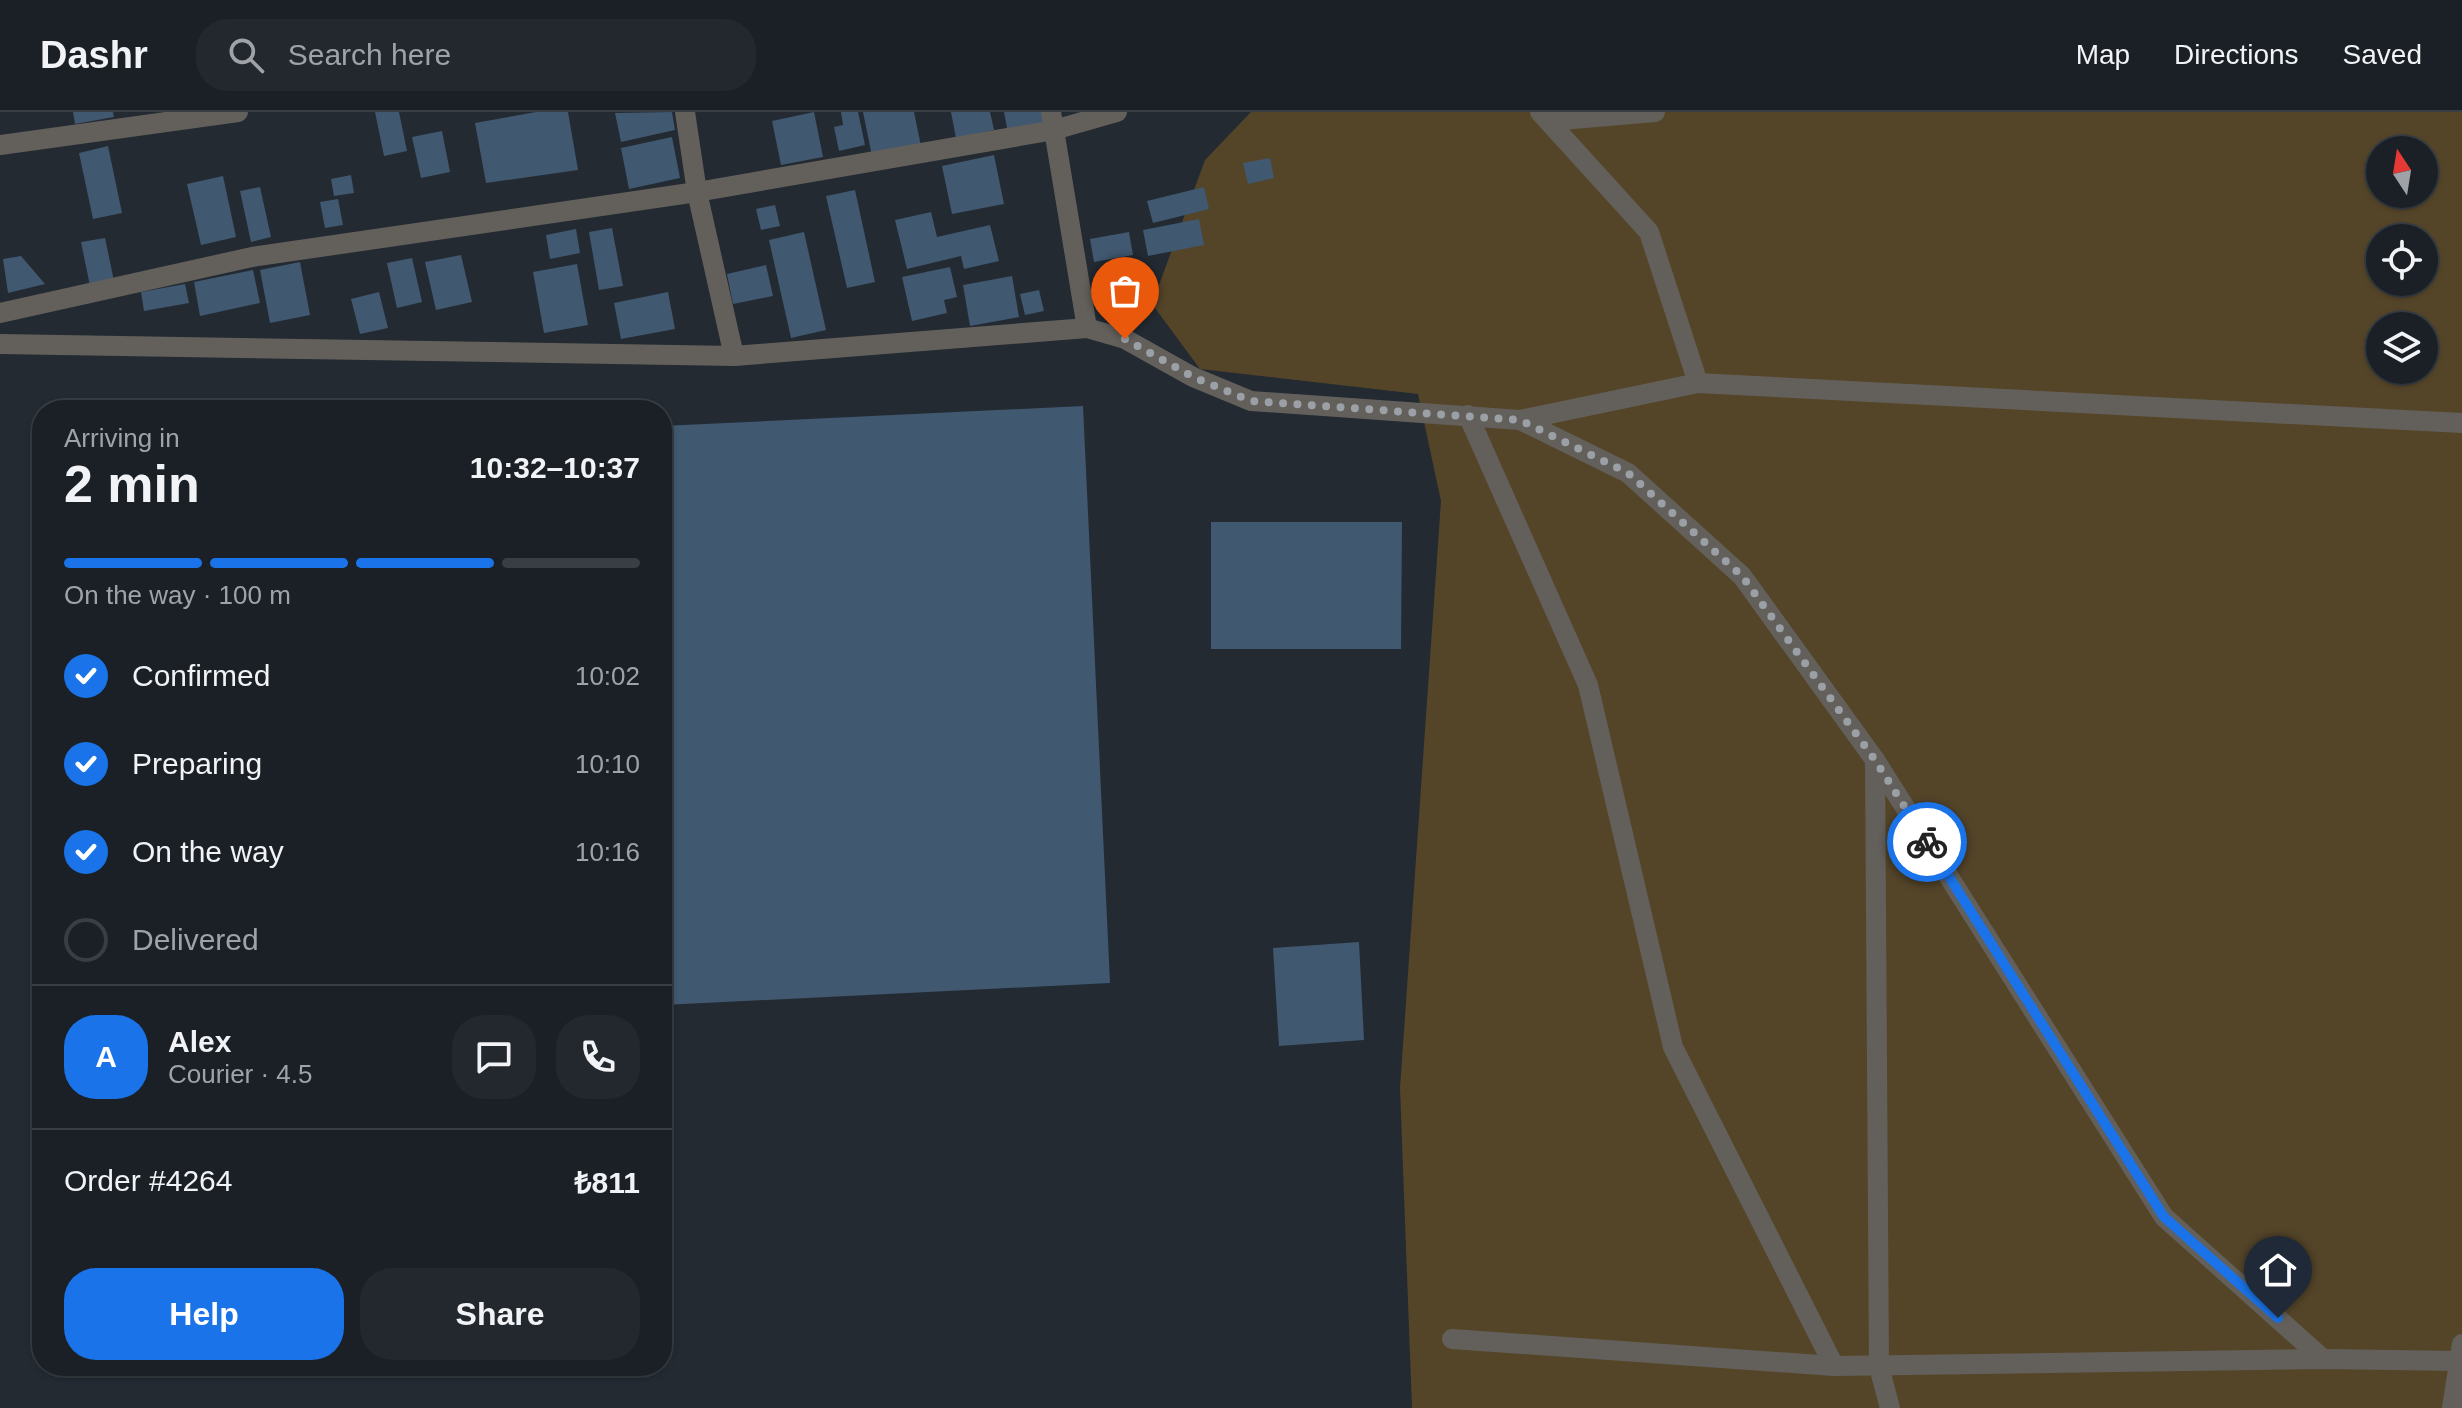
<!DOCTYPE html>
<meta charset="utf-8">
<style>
:root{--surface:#1a2026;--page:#23282e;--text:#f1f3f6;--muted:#9fa3a7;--line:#383e43;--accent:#1a73e8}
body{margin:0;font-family:Arial,sans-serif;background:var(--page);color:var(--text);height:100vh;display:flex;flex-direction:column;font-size:30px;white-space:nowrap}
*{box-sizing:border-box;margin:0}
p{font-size:26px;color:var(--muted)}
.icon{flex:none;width:44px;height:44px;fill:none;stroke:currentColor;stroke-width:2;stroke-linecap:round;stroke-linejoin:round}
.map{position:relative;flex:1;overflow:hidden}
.sheet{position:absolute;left:32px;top:288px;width:640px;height:976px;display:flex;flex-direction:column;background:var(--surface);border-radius:32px;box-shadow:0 2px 6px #0004,0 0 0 2px var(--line)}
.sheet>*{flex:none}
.needle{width:52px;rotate:348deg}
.fabs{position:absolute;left:2366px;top:24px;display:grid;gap:16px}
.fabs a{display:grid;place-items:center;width:72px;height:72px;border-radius:50%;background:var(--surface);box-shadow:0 2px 6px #0004,0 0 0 2px var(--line);font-size:40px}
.pin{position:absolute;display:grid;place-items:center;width:68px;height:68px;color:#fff;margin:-82px -34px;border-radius:50% 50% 50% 0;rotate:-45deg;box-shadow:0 0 8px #0007}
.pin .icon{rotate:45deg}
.courier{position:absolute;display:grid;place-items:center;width:80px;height:80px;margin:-40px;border:6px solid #1a73e8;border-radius:50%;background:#fff;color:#222;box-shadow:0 2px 10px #0007}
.summary em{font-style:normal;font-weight:700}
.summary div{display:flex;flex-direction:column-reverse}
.summary{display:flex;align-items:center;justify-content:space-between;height:136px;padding:0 32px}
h1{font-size:52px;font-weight:700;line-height:60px}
.bar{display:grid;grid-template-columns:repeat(4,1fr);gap:12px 8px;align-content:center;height:96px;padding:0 32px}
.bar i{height:10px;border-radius:6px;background:var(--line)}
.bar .on{background:var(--accent)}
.bar p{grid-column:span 4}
.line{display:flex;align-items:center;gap:20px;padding:0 32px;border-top:2px solid var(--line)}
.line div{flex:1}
.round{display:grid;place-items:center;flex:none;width:84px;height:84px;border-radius:32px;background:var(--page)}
ol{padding:0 32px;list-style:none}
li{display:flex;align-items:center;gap:24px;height:88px}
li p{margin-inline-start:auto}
li .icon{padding:8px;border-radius:50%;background:var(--accent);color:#fff;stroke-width:4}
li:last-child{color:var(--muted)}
li i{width:44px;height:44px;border:4px solid var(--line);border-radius:50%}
.button{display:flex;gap:16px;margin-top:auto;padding:16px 32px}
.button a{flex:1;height:92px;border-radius:32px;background:var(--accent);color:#fff;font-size:32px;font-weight:700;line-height:92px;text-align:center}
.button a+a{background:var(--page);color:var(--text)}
header{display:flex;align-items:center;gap:48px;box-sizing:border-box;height:112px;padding:0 40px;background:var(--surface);border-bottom:2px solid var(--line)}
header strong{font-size:38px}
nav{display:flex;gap:44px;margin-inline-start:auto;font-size:28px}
.search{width:560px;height:72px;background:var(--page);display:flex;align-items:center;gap:20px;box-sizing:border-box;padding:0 28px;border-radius:32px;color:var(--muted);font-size:30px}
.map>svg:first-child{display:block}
</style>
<header>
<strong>Dashr</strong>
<div class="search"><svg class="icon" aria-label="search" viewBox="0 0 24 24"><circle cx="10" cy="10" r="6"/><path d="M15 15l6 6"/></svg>Search here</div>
<nav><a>Map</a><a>Directions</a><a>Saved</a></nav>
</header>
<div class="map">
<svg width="2462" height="1296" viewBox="0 0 2462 1296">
<rect width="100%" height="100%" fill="#232a32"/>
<path fill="#544529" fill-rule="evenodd" d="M1251 0H2462V1296H1412L1400 976 1441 389 1418 282 1200 257 1152 192 1205 48ZM2380 38H2424V82H2380ZM2380 126H2424V170H2380ZM2380 214H2424V258H2380Z"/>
<g fill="#405870">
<polygon points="73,0 113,0 114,5 75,12"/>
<polygon points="375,0 399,0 407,39 384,44"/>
<polygon points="536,0 568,0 578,58 486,71 475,11"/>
<polygon points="672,0 675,18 621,30 615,1"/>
<polygon points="814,0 823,45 781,53 772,9"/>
<polygon points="841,0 858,0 865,33 839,39 834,15 843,13"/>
<polygon points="863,0 914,0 921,34 872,44"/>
<polygon points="951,0 990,0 994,18 956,26"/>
<polygon points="1004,0 1042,0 1045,14 1008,21"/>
<polygon points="442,19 450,60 421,66 412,25"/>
<polygon points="672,25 680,66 629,77 621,36"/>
<polygon points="108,34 122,101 93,107 79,41"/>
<polygon points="994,43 1004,92 952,102 942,54"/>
<polygon points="1270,46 1274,66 1248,72 1243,51"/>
<polygon points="351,63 354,81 334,84 331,67"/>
<polygon points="223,64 236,125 201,133 187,72"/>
<polygon points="260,75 271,125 251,130 240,79"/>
<polygon points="1204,75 1209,97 1153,111 1147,89"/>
<polygon points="855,78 875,170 847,176 826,84"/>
<polygon points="338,87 343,113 325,116 320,90"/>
<polygon points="775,93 780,114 761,118 756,97"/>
<polygon points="931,100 937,125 990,113 999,149 964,157 961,144 907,157 895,108"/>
<polygon points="1199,107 1204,133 1148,144 1143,118"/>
<polygon points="612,116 623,174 599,178 589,120"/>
<polygon points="576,117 580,141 550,147 546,123"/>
<polygon points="804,120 826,218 791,226 769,128"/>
<polygon points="1129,120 1133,143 1094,150 1090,127"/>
<polygon points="105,126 114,169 90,174 81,130"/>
<polygon points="461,143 472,190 436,198 425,150"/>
<polygon points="21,144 45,172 8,181 3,147"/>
<polygon points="412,146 422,190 397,196 387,151"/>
<polygon points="300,150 310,203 270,211 260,158"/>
<polygon points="577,152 588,213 544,221 533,160"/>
<polygon points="766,153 773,184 733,192 727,162"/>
<polygon points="950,155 957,185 944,188 947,201 912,209 902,165"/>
<polygon points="253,158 260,191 200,204 194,170"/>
<polygon points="1012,164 1019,205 970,214 963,173"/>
<polygon points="185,172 189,191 144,199 141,180"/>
<polygon points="1039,178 1044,199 1025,203 1020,182"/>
<polygon points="379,180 388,216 360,222 351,187"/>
<polygon points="668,180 675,217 621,227 614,191"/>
<polygon points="1083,294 1110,871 663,893 662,314"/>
<polygon points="1211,410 1402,410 1401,537 1211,537"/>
<polygon points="1359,830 1364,928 1279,934 1273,836"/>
</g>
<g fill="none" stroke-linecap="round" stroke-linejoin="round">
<g stroke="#63605b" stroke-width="20">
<polyline points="685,0 697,80 734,244"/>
<polyline points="1051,0 1087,216"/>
<polyline points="1540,0 1649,120 1698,271"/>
<polyline points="1549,9 1655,0"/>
<polyline points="0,33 238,0"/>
<polyline points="0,201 252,145 697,80 1054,18 1117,0"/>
<polyline points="0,232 734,244 1087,216 1125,227 1193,265 1251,289 1520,308 1628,361 1742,464 1875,648 2164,1105 2323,1247"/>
<polyline points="1468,303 1588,573 1673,935 1834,1254"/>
<polyline points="1520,308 1698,271 2462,311"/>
<polyline points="1875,648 1879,1255 1890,1296"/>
<polyline points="1452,1227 1834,1254 2323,1247 2460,1249"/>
<polyline points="2452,1296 2462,1232"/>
</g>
</g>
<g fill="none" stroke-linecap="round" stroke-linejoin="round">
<polyline stroke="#9ba0a6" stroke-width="8" stroke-dasharray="0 14.4" points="1125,227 1193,265 1251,289 1520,308 1628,361 1742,464 1875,648 1927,730"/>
<polyline stroke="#1a73e8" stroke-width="10" points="1927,730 2164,1105 2278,1206"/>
</g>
</svg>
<div class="fabs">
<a><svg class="needle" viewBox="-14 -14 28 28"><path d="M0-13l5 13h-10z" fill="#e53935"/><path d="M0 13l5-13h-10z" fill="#9fa3a7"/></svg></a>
<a><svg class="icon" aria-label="locate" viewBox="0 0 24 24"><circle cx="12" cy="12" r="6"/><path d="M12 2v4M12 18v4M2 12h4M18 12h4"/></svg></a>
<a><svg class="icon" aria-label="layers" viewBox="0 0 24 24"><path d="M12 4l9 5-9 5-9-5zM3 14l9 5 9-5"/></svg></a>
</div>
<div class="pin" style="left:1125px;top:227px;background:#ea580c"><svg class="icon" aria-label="bag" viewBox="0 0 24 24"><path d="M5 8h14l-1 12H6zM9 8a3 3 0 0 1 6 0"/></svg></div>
<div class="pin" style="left:2278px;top:1206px;background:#1f2937"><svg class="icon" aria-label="home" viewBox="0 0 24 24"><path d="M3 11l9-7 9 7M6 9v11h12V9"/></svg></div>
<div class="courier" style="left:1927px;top:730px"><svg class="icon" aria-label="bike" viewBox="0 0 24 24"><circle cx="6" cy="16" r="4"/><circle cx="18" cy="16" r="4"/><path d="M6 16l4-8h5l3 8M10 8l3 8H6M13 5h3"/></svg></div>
<section class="sheet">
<div class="summary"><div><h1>2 min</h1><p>Arriving in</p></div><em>10:32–10:37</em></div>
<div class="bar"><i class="on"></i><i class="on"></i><i class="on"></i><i></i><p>On the way · 100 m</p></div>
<ol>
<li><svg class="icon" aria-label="check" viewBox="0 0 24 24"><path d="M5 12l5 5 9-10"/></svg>Confirmed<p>10:02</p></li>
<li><svg class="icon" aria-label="check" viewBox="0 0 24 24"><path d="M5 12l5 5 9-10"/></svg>Preparing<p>10:10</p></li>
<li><svg class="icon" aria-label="check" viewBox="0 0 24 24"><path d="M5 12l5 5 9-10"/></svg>On the way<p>10:16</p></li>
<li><i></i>Delivered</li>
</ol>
<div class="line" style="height:144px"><b class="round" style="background:var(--accent);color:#fff">A</b><div><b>Alex</b><p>Courier · 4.5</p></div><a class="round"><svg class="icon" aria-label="chat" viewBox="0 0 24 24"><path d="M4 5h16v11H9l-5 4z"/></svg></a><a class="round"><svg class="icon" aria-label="phone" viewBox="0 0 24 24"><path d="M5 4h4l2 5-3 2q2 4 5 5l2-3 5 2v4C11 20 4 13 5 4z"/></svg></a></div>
<div class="line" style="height:104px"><div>Order #4264</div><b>₺811</b></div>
<div class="button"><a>Help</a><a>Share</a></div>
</section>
</div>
